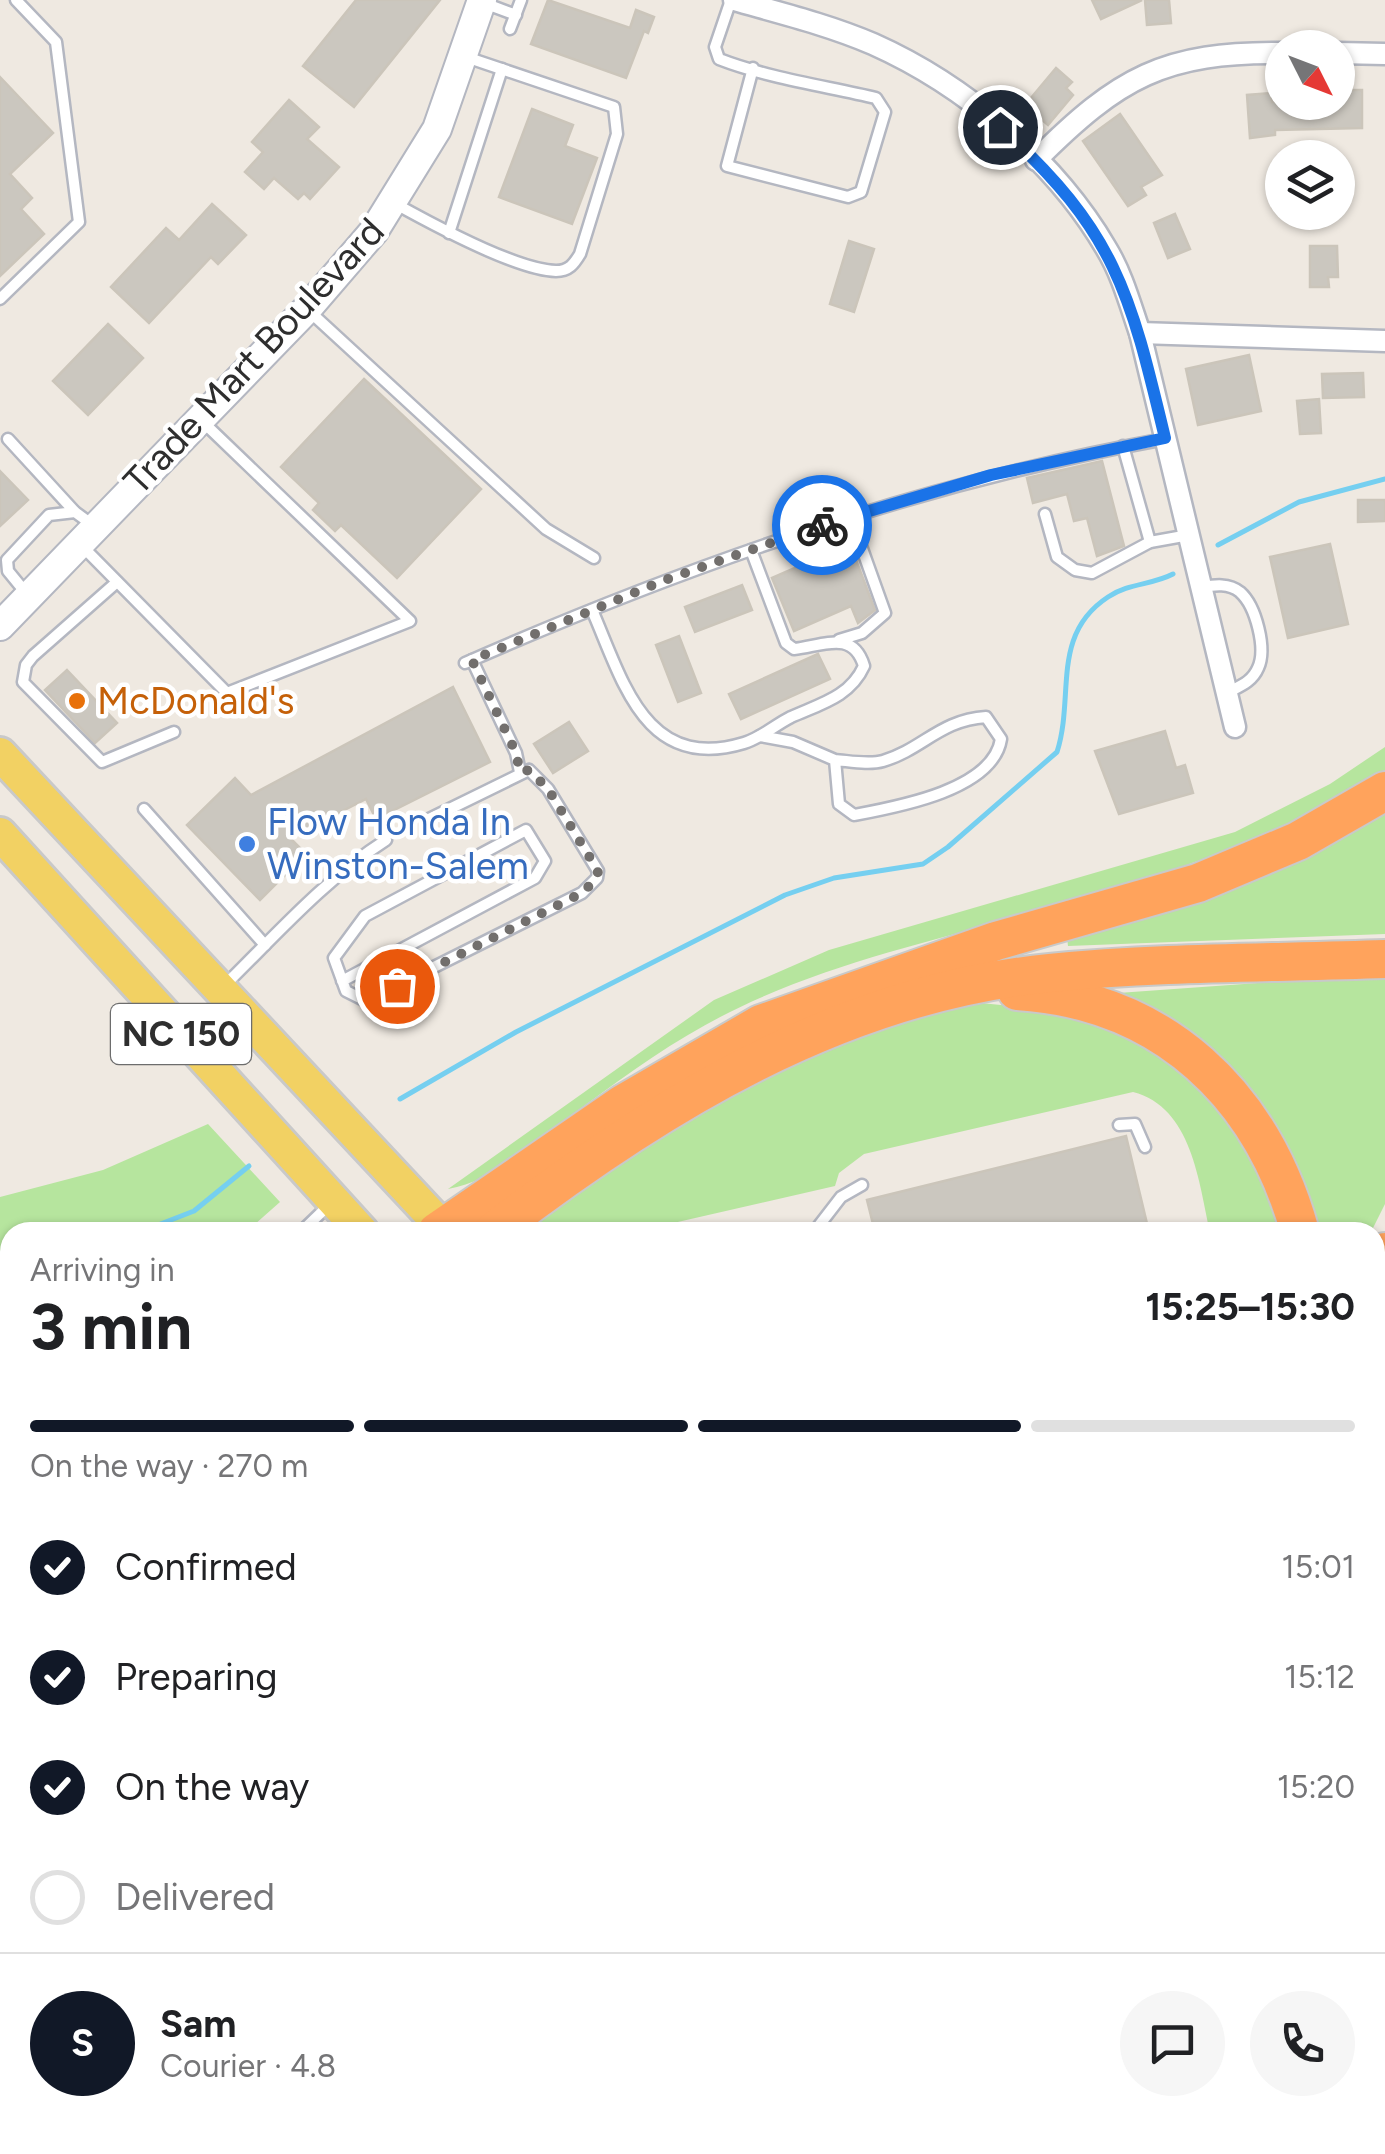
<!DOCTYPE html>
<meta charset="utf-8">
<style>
:root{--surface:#fff;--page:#f6f6f6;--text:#202124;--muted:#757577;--line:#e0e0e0;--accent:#111827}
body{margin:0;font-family:Figtree,sans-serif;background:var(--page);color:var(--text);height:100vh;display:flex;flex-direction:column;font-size:38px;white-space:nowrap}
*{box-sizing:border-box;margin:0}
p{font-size:32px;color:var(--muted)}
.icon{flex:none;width:55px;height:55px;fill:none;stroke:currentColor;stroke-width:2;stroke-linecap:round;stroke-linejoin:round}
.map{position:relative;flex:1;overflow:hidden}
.side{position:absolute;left:0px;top:1222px;width:1385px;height:932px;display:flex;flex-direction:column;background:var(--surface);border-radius:30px 30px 0 0;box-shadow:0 2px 8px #0004}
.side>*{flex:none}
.needle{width:65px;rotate:132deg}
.fabs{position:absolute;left:1265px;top:30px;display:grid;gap:20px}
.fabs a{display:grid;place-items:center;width:90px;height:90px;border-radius:50%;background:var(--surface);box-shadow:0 2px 8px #0004;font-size:50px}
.pin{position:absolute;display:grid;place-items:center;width:85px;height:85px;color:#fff;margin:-42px;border:5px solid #fff;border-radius:50%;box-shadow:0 2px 10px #0007}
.courier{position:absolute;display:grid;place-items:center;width:100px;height:100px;margin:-50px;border:8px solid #1a73e8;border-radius:50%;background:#fff;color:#222;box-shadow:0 2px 12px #0007}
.summary em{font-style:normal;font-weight:700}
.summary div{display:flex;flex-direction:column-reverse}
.summary{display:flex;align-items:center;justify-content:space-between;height:170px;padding:0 30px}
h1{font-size:65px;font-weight:700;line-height:75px}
.bar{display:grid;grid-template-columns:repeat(4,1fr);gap:15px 10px;align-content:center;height:120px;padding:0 30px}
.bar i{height:12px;border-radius:8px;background:var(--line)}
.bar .active{background:var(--accent)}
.bar p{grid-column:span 4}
.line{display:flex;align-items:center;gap:25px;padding:0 30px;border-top:2px solid var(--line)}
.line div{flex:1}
.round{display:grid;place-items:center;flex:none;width:105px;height:105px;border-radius:52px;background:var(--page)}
ol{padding:0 30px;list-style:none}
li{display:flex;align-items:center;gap:30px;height:110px}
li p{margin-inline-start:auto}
li .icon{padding:10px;border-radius:50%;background:var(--accent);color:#fff;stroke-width:4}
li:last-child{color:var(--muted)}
li i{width:55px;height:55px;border:5px solid var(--line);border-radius:50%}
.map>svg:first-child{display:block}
</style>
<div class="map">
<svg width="1385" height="2154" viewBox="0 0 1385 2154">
<rect width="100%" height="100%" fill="#efe9e1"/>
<g fill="#b6e59e">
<path d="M1385 747V770C1273 841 1163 876 1036 912 916 946 796 970 688 1035 640 1063 596 1098 551 1130 517 1155 491 1181 448 1189L714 1000 829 950 1235 832 1330 784Z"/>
<polygon points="1385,806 1385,934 1068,946 1067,937"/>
<polygon points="1385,974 1385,1204 1371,1232 1308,1232 1287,1168 1119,1003 1118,993"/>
<path d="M981 1003 1089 1014 1170 1056 1246 1133 1287 1232H1210C1199 1183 1192 1107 1133 1092L864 1154 839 1173 835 1186 634 1232H527L548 1209 701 1107 803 1052 931 1011Z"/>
<polygon points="208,1124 280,1202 246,1232 10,1232 10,1461 0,1456 0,1197 103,1170"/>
<polygon points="1385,1311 1385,1360 1375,1379 1375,1331"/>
<polygon points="1385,1483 1385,1799 1375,1804 1375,1503"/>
<polygon points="664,2145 756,2145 749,2154 655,2154"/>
</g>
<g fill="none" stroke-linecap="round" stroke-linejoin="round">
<g stroke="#75cff0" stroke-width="5">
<polyline points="1218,545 1299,502 1385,479"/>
<path d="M400 1099 516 1032 785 895 834 878 923 864 948 847 1057 752C1075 696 1050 635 1108 597 1129 583 1152 585 1173 574"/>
<polyline points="140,1232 194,1211 249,1166"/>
<polyline points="0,1274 10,1273"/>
<polyline points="1375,1590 1385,1573"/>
</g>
</g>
<g fill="#cbc7bf" stroke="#cbc5ba" stroke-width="2.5">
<polygon points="356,0 440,0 354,107 303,66"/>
<polygon points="548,0 630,28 636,10 654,17 648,33 644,31 626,78 531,44"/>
<polygon points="1092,0 1142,0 1101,19"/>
<polygon points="1145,0 1169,0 1171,23 1147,25"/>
<polygon points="1056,68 1072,82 1066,88 1073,95 1048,125 1025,105"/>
<polygon points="0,77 53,133 10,174 32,198 21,209 44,234 0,276"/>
<polygon points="1338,90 1362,90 1362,128 1275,130 1275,135 1250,138 1247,95 1271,93 1272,102 1338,102"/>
<polygon points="289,100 319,127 307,139 339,167 310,199 304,193 298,199 274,178 264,189 245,172 263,152 252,142"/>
<polygon points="532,109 573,125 565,146 597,158 572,224 499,197"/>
<polygon points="1120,114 1162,175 1141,187 1146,195 1128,206 1083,141"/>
<polygon points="212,204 246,235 218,264 211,257 149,323 111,287 166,228 179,240"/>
<polygon points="1175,214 1190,249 1168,258 1154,223"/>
<polygon points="849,241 874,249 854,312 830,304"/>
<polygon points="1310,246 1337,246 1338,277 1328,277 1329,287 1310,287"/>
<polygon points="108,324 143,358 88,415 53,381"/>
<polygon points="1249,355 1261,411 1198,425 1186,369"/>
<polygon points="1363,373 1364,397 1323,398 1322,374"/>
<polygon points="364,379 481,489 397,578 341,525 335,531 313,510 319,503 281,467"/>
<polygon points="1319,399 1321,433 1300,434 1297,401"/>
<polygon points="1102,461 1124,546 1097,556 1087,518 1074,521 1067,494 1033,503 1027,478"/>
<polygon points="0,471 28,500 0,526"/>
<polygon points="1358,500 1385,500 1385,521 1358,522"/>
<polygon points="850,544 875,610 858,623 851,606 794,631 772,578"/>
<polygon points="1330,544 1348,624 1288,638 1270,557"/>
<polygon points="742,585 752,610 695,632 685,607"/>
<polygon points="679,636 701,693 678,702 656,645"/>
<polygon points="818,654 830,679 741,719 729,694"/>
<polygon points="67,670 117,723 95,743 45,690"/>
<polygon points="453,687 490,762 376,819 366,799 290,838 306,854 260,900 187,825 235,778 251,795"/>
<polygon points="569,722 588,751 553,773 534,744"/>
<polygon points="1165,731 1176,768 1185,765 1193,793 1119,814 1095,751"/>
<polygon points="1126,1136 1149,1232 875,1232 867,1200"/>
</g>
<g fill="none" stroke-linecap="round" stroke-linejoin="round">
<defs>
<g id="lane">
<path d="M731 0 715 47 719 59C768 78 825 86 876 98L885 112 861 192 848 197 727 166 753 68"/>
<polyline points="484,3 516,15"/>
<polyline points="510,29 521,0"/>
<path d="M394 203C430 223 517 270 556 271 569 271 574 264 580 254L617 134 614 107 466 57"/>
<polyline points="449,233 502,69"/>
<polyline points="0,299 79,222 56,42 16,0"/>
<polyline points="308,310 546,529 594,558"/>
<polyline points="8,439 74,511"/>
<polyline points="1123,446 1150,542"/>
<polyline points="1045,514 1057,557 1075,570 1092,573 1150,542 1189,535"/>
<polyline points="80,544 227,693 410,621 203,422"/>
<polyline points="117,582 33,656 26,665 23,682 102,762 174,732"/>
<path d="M1201 587C1215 585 1229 583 1240 592 1256 606 1267 649 1258 668 1252 682 1240 686 1227 693"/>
<polyline points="26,593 8,571 7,560 49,515 75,512 94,526"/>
<path d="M592 610C623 681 645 773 744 743 761 738 775 725 791 717 820 704 850 697 864 666 853 629 822 646 794 649L786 643 751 550"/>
<polyline points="839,640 862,633 885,613 850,515"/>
<polyline points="472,660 516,753 520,772"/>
<path d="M465 663C691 564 922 483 1165 439"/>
<path d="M760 736 793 742 835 760 839 804 854 815C897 807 993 790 1001 739L986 717C940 720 923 749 883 761 869 765 849 761 835 760"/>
<polyline points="144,809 265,945"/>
<polyline points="342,981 535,878 545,861 526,830 365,916 334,958 346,991 366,1001 582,893 597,878 598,871 548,789 529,770 427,820"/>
<path d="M223 987C275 936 325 879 386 840"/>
<polyline points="1119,1125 1135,1124 1145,1147"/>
<polyline points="301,1232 329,1205"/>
<polyline points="814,1232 841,1197 862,1185"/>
<polyline points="1375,1932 1384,1944"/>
<polyline points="1375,1985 1385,1985"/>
<polyline points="1375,2061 1385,2064"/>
<polyline points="1375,2144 1385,2148"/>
</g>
<g id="street">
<path d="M734 0C780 13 829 25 873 44 965 85 1055 161 1106 248 1122 274 1130 304 1140 333L1235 727"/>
<polyline points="1338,53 1385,54"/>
<path d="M1036 160C1119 77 1164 52 1282 53"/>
<polyline points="1140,333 1385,341"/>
<polyline points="0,1549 10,1550"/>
<polyline points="0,1917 10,1900"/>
<polyline points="181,2154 188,2145"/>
<polyline points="620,2154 625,2145"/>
</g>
<polyline id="secondary" points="0,626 307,309 374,231 437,129 482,0"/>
<g id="primary">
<polyline points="0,754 447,1232"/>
<polyline points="0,834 362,1232"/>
<polyline points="1375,1832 1385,1827"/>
<polyline points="1375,1879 1385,1873"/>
<polyline points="1222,2145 1231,2154"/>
<polyline points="1284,2145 1291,2154"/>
<polyline points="1024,2154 1033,2145"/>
<polyline points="1077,2154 1086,2145"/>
</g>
<g id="highway">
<path d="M1017 991C1164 1000 1262 1095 1300 1232"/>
<polyline points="437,1232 623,1104 761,1024 996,941 1198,883 1298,841 1385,791"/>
<path d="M493 1232C657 1106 840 993 1050 973 1161 962 1274 963 1385 959"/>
<polyline points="1375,1272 1385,1252"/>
<polyline points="1375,1422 1385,1403"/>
<polyline points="820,2154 827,2145"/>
<polyline points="899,2154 906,2145"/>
</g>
</defs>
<use href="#lane" stroke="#b4b7c1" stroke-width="15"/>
<use href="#street" stroke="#b4b7c1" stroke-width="25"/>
<use href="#secondary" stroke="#b4b7c1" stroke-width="32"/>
<use href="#primary" stroke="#c9c9c9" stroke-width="38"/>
<use href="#highway" stroke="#c9c9c9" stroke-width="42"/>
<use href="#lane" stroke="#fff" stroke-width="10"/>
<use href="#street" stroke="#fff" stroke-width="20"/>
<use href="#secondary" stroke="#fff" stroke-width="28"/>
<use href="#primary" stroke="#f2d163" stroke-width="32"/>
<use href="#highway" stroke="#ffa35c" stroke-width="38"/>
</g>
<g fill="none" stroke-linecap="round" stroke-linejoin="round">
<polyline stroke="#726f6d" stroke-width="10" stroke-dasharray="0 18" points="397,986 582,893 597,878 598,871 548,789 529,770 520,772 516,753 472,660 665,580 822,525"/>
<path stroke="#1a73e8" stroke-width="12" d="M822 525 991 475 1165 438C1130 292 1116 232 1000 127"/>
</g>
<circle fill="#e8710a" stroke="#fff" stroke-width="4" cx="77" cy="701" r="10"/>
<circle fill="#3f7fe0" stroke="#fff" stroke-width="4" cx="247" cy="844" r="10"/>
<g text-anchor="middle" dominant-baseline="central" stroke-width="9" stroke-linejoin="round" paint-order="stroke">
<rect fill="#fff" stroke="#6d6d6d" stroke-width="2.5" x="111" y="1004" width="140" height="60" rx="8"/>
<g font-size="35" font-weight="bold" fill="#2e2e2e">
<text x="181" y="1034">NC 150</text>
</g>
<g font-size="38" fill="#2e2e2e" stroke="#fff">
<text transform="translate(254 356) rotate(-47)">Trade Mart Boulevard</text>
</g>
<g font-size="38" fill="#c56008" stroke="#fff" text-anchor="start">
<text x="97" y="701">McDonald's</text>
</g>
<g font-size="38" fill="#366cbe" stroke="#fff" text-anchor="start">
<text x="267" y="822">Flow Honda In<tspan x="267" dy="44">Winston-Salem</tspan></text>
</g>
</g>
</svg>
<div class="fabs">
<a><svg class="needle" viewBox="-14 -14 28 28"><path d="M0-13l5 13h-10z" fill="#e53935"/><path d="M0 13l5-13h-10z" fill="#757577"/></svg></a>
<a><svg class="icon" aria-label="layers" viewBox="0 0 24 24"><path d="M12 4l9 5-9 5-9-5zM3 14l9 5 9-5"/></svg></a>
</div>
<div class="pin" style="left:397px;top:986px;background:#ea580c"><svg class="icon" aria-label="bag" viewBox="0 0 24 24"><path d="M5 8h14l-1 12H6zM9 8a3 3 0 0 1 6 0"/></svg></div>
<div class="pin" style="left:1000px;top:127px;background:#1f2937"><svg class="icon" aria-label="home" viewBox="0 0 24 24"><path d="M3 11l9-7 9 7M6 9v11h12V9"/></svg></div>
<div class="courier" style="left:822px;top:525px"><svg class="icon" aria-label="bike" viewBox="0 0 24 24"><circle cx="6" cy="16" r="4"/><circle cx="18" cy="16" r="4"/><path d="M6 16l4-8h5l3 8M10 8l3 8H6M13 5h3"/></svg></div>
<section class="side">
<div class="summary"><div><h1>3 min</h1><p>Arriving in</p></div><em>15:25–15:30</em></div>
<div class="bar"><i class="active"></i><i class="active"></i><i class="active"></i><i></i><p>On the way · 270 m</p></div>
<ol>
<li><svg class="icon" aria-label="check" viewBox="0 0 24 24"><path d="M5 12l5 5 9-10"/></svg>Confirmed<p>15:01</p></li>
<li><svg class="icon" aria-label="check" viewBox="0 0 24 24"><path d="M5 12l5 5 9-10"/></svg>Preparing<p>15:12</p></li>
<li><svg class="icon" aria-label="check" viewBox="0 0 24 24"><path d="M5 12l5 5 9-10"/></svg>On the way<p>15:20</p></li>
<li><i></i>Delivered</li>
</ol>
<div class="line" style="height:180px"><b class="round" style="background:var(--accent);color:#fff">S</b><div><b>Sam</b><p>Courier · 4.8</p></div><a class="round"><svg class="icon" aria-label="chat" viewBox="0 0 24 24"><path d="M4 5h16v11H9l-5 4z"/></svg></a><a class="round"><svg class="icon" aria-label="phone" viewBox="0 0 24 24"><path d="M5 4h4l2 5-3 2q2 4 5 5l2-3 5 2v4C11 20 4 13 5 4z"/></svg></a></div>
</section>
</div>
